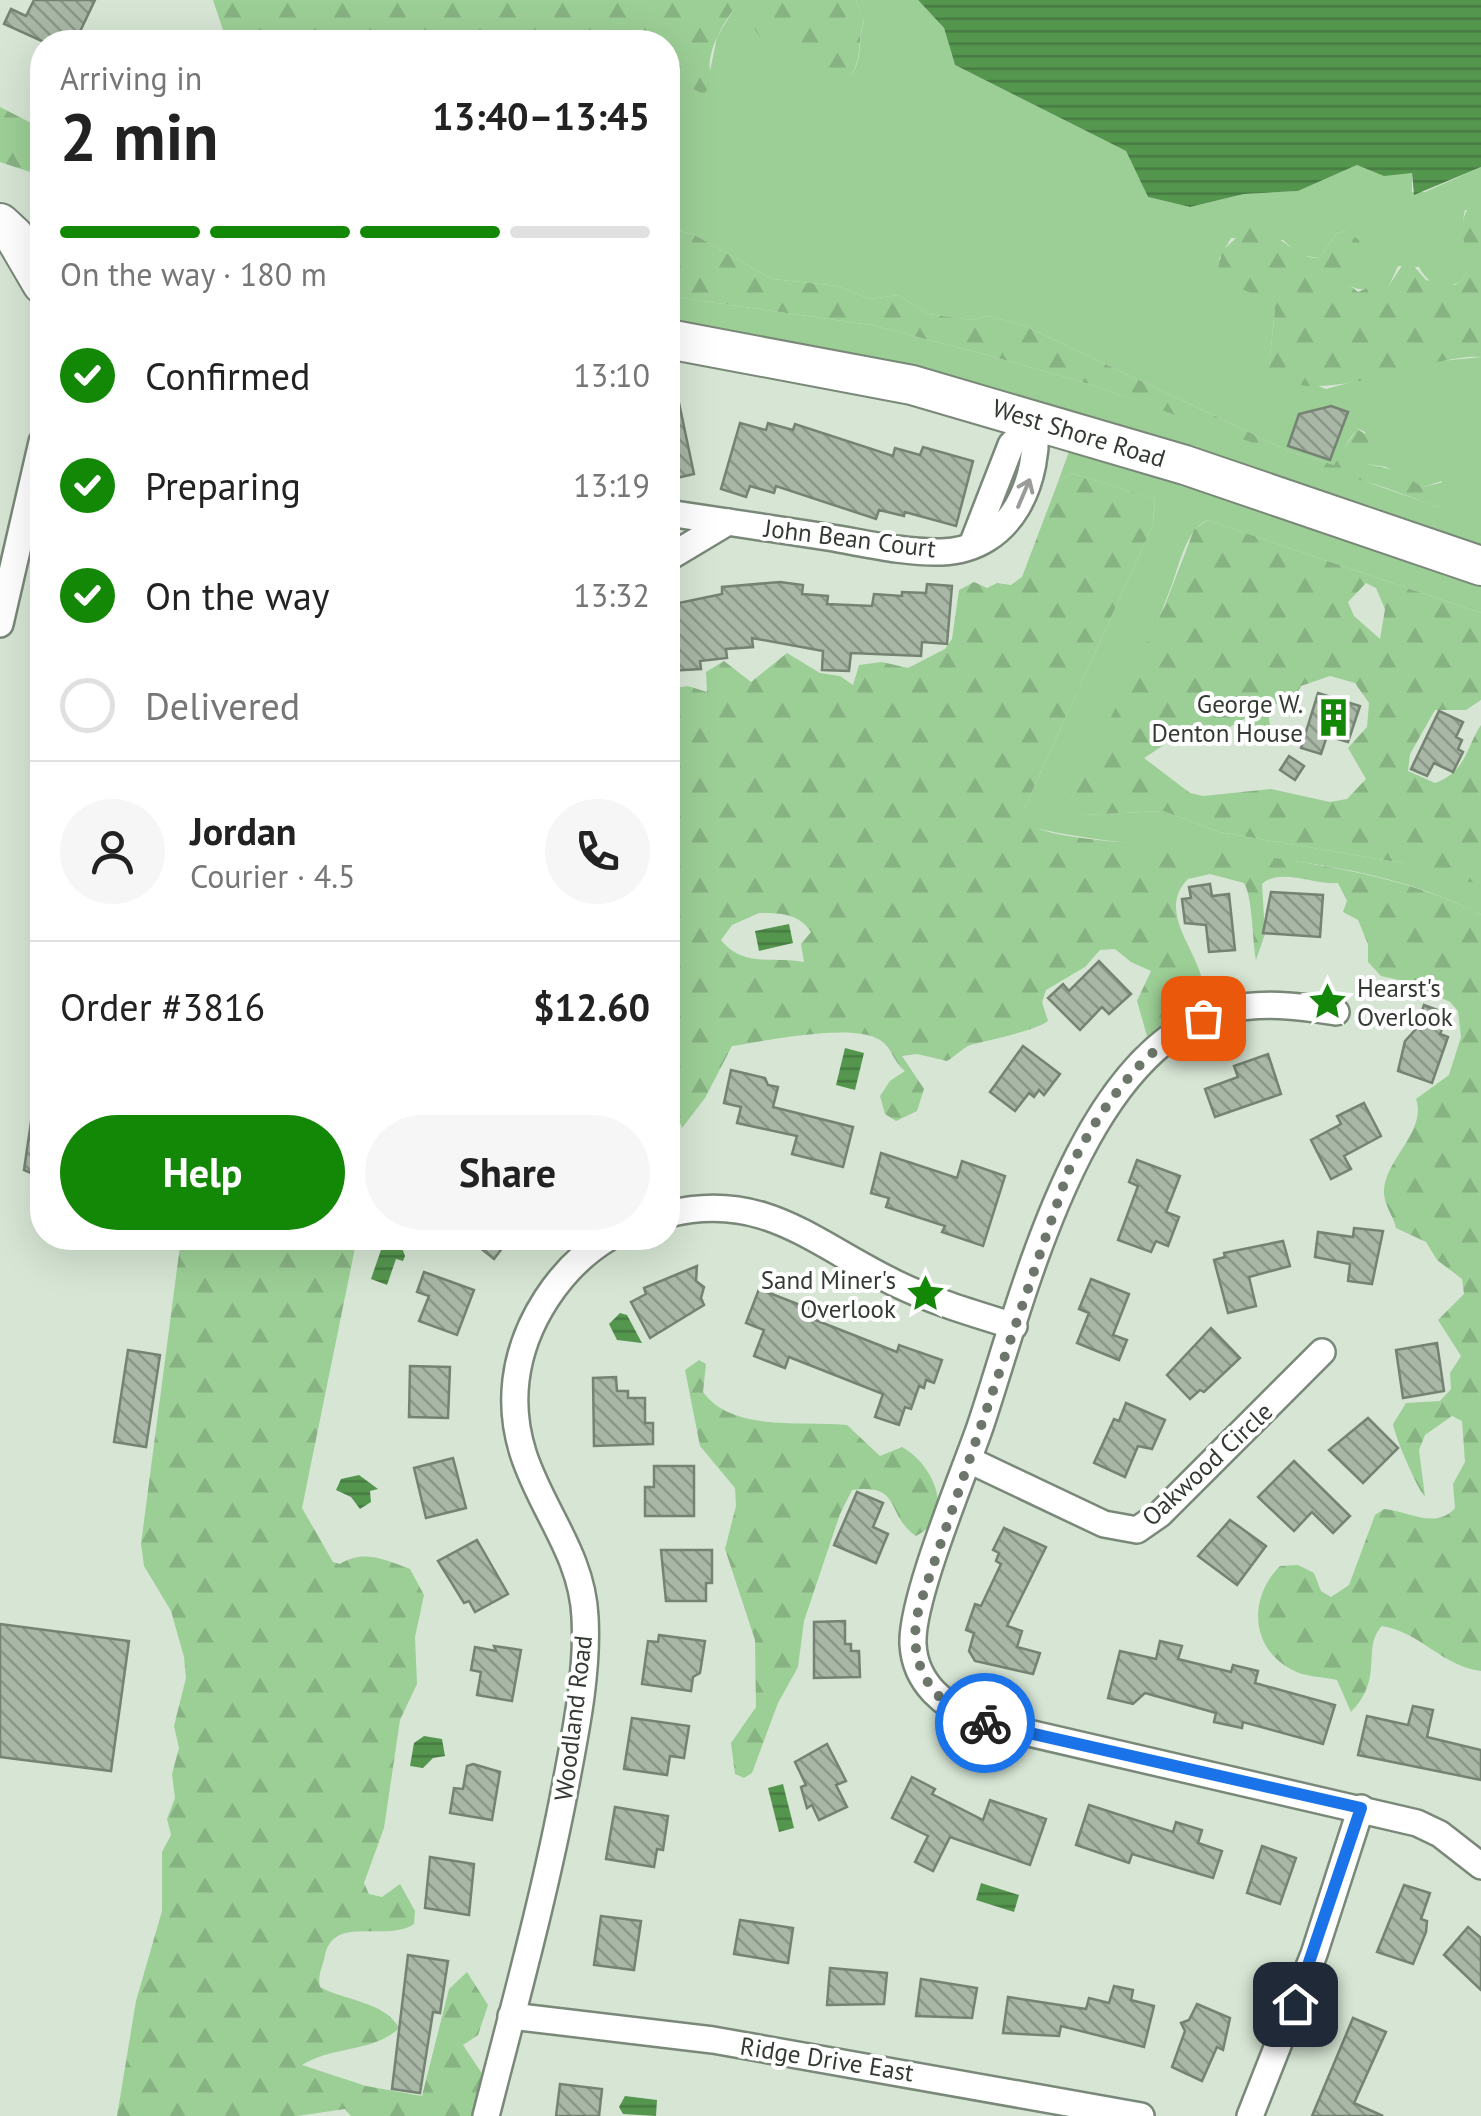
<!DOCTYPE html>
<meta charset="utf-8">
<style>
:root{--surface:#fff;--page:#f6f6f6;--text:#222;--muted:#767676;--line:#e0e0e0;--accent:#138807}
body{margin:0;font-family:"PT Sans",sans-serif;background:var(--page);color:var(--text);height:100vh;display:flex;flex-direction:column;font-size:38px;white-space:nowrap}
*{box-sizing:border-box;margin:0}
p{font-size:32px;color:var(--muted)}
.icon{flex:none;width:55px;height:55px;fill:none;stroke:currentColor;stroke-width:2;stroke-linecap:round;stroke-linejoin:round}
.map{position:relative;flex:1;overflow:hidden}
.side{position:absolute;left:30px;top:30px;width:650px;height:1220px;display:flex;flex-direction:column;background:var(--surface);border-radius:40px;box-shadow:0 10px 40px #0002}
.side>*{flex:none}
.pin{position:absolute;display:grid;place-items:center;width:85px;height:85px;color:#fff;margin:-42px;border-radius:20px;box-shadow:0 5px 15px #0006}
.courier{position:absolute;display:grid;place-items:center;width:100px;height:100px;margin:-50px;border:8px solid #1a73e8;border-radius:50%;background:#fff;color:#222;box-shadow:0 2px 12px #0007}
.overview em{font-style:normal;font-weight:800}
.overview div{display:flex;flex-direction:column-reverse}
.overview{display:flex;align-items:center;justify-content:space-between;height:170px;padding:0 30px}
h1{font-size:65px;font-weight:800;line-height:75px}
.bar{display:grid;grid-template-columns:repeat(4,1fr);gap:15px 10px;align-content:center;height:120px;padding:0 30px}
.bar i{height:12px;border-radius:8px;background:var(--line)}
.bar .selected{background:var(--accent)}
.bar p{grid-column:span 4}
.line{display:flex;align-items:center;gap:25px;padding:0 30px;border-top:2px solid var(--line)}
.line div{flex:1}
.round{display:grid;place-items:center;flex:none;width:105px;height:105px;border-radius:52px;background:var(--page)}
ol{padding:0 30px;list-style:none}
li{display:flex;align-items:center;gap:30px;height:110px}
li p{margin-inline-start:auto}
li .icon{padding:10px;border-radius:50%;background:var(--accent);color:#fff;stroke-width:4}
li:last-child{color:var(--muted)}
li i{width:55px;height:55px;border:5px solid var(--line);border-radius:50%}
.primary-button{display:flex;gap:20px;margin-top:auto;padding:20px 30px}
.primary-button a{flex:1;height:115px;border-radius:60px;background:var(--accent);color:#fff;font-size:40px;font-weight:800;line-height:115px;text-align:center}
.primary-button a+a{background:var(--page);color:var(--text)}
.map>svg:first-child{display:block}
</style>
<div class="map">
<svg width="1481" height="2116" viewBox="0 0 1481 2116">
<defs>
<pattern id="forest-firs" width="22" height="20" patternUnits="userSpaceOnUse" patternTransform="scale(2.5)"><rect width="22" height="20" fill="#9ccf96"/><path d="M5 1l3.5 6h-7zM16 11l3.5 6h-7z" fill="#87b282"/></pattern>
<pattern id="water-rules" width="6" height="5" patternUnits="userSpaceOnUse" patternTransform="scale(2.5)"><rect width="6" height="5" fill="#55964f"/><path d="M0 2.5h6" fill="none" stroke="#477b42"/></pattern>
<pattern id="building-back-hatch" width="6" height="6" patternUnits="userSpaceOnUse" patternTransform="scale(2.5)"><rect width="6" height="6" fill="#a8b7a6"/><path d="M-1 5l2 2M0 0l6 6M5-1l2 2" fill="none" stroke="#8a9688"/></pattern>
</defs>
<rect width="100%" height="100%" fill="#d6e5d4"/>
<path fill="#9ccf96" d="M856 0H918L944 28 955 65 1126 151 1148 197 1190 207 1244 194 1298 191 1357 165 1412 173V192H1425L1481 167V210H1465C1458 236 1474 256 1462 281 1443 292 1428 284 1419 267L1398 266 1388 288C1367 288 1357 295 1341 278L1347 263 1346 231 1337 233 1319 258 1299 255 1283 240 1231 238 1219 259 1246 290 1271 301 1275 309 1269 367 1326 389 1421 363 1481 357V613L1207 520C1186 530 1179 566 1171 587 1144 660 1105 731 1071 800L1082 815 1163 811 1219 832 1402 863C1428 875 1455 873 1481 884V915C1349 844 1173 860 1030 827L1024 821V809L1153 525 1155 499 1071 473 1058 482 1076 432 668 339V296L871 325 980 353 1089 384 1438 507 1442 481 1423 487 1386 467 1367 464 1365 432 1358 429C1347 438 1345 454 1334 465L1289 451 1025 326 989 316 973 320 928 314 899 295 869 299 839 286 772 279 693 234 668 229V43L673 49V65L709 76 717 37 734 9H741L778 38 795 40 828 69 851 76C864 56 857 41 864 21Z"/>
<g fill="url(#forest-firs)" fill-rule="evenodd">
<path d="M213 0H856L864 20C857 40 863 56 851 76 827 75 810 57 795 40 786 39 778 41 770 41 752 39 754 12 734 9 720 28 701 61 714 84L703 94 675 79 673 49 664 39 227 42Z"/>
<polygon points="0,107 41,128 42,176 0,162"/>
<path d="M1469 207 1481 210V357C1428 353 1302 417 1269 367L1275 309 1271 302 1224 281 1217 273 1222 251 1246 229C1278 224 1290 259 1319 258L1337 233 1346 231 1359 240 1361 249 1341 278 1358 292 1378 283 1388 287 1407 258 1426 280 1455 285 1462 281C1474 255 1453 230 1469 207Z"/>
<path d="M668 229 693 234 772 279 839 286 869 299 899 295 928 314 973 320 989 316 1025 326 1289 451 1334 465 1357 429 1375 440 1367 464 1394 470 1423 487 1448 481 1450 497 1438 507C1408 497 1381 484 1351 478L1089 384 980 353 871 325 668 296Z"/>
<path d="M1071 473 1146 496 1155 499 1153 525 1024 809V821C1046 843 1176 844 1213 849 1300 862 1403 873 1481 915V1671C1442 1666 1420 1632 1382 1626 1361 1648 1385 1678 1351 1712L1337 1680C1325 1677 1310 1677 1299 1673 1251 1654 1246 1600 1280 1566L1298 1565 1314 1573 1321 1591 1331 1597 1349 1585 1375 1515 1384 1509C1408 1511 1436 1530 1455 1508L1453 1484 1465 1462 1462 1421 1452 1416 1425 1435 1419 1450 1425 1497C1417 1488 1395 1437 1393 1424L1406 1403 1440 1401 1451 1389 1450 1373 1461 1356 1438 1320 1464 1294 1462 1279 1437 1260 1426 1242 1396 1228C1393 1214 1383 1205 1384 1189 1387 1158 1427 1130 1416 1099L1449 1075 1461 1037 1458 1011 1450 1002 1408 982 1381 976 1368 962V944L1358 920 1343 912 1347 901 1338 883C1314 885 1281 867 1262 884L1265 934 1256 960C1252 940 1253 898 1244 883L1210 874 1188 879C1149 918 1219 966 1200 1005 1191 1022 1172 1030 1156 1039L1147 1036 1137 1001 1151 971 1131 962 1115 949 1100 950 1085 967 1046 990 1042 1002 1048 1021C1037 1030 990 1040 974 1044 964 1046 956 1056 947 1061L917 1054 902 1056 924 1089 917 1111 896 1121 885 1114 880 1096 890 1081 905 1071C893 1062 892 1047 880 1040 853 1022 765 1041 732 1046L705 1098 682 1128 668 1094V689L688 686 707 692 706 672 724 661 751 682 787 653 820 673 840 676 853 685 859 665 882 662 908 668 945 649 952 639 959 590 974 582 987 588 997 583 1011 585 1022 577 1058 482ZM759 913C779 913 799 913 811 932L801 944 804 962C773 956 743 968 721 940L732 925Z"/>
<path d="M1207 520 1481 613V700L1466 710H1435L1410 754 1408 771 1435 783C1467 771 1465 749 1481 725V884L1428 875 1402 863 1219 832 1163 811 1082 815 1072 810 1071 800 1165 605 1194 530ZM1366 583 1376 588 1385 609 1380 639 1354 616 1348 602ZM1330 676 1355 683 1369 703 1367 727 1348 748 1366 779 1347 799 1330 802 1271 789 1203 796 1190 793 1144 758 1167 743 1228 728 1246 718 1251 730 1281 744C1272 731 1265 722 1272 706L1296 695 1301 686Z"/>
<path d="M181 1238 231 1242 232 1238H357L302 1508 333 1562 340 1564C364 1549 385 1560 410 1569L424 1595 415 1637 417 1684 400 1720 384 1828 364 1883 369 1894 382 1897 400 1884 415 1911 414 1924C385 1943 334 1914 325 1955 323 1967 317 1975 320 1987 343 2000 386 2002 399 2028 375 2052 332 2046 302 2065L366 2086 422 2096 449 1989 467 1972 488 2005 478 2035 463 2045 485 2078 477 2116H351L345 2109 297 2116H117L136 2001 162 1911V1852L171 1835 167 1819 175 1798 172 1774 179 1748 174 1726 186 1678 184 1657 171 1611 144 1566 141 1544Z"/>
<path d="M699 1360 706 1364 703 1392C733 1433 803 1420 847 1425L880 1456 902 1447C932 1463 958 1515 916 1536 885 1515 903 1483 852 1490L840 1514 804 1621 798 1667 778 1703 752 1773 744 1778 735 1774 731 1743 756 1707 755 1640 725 1549 736 1506 735 1488 700 1446 685 1370Z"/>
</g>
<g fill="url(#water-rules)">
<polygon points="918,0 1481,0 1481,167 1414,195 1412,173 1384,176 1357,165 1298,191 1244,194 1190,207 1148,197 1126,151 955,65 944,28"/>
<polygon points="789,924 793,943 759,951 755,931"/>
<polygon points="845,1048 864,1053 855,1090 836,1085"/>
<polygon points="399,1240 405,1256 403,1261 396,1259 387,1285 371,1279 382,1247"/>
<polygon points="620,1313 627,1315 642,1343 617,1340 609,1324"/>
<polygon points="359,1475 378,1489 370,1491 371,1502 360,1509 351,1497 336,1490 341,1479"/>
<polygon points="424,1736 442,1739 445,1756 433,1758 423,1768 410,1766 414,1743"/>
<polygon points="783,1784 794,1828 779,1832 768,1788"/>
<polygon points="981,1883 1019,1895 1014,1912 976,1900"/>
<polygon points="625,2096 657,2100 656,2116 623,2114 619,2107"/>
</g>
<g fill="url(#building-back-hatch)" stroke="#758373" stroke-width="2.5">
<polygon points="34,0 95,0 75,42 44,42 4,24 11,9 26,16"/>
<polygon points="675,384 694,474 668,480 668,385"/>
<polygon points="1331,406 1348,412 1330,460 1288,446 1299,414"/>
<polygon points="740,423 766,430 768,423 793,430 795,424 893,456 895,448 920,455 923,447 973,461 956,526 905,512 904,516 879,510 876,519 776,486 774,493 750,486 746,497 721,489"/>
<polygon points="780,582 803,585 802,594 828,596 827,604 872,606 874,594 902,596 902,592 926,593 927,584 952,586 947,644 922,642 921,656 851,653 849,671 822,670 823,651 752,638 753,647 726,649 727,658 700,661 701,669 668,671 668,610 674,610 674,604 722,594 722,587"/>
<polygon points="1318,693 1360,706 1348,742 1327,736 1321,754 1301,748"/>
<polygon points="1439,711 1463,722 1456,737 1462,740 1458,749 1463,752 1453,772 1434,763 1427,776 1411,769"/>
<polygon points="1289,756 1304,766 1295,780 1280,770"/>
<polygon points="1210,884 1212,896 1229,894 1235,950 1209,952 1206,925 1185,923 1182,899 1191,898 1189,887"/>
<polygon points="1271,892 1323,895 1320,937 1263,933"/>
<polygon points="1099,961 1131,994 1109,1014 1102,1007 1080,1030 1048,998 1063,984 1069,991"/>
<polygon points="1424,1005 1448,1014 1440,1034 1448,1037 1432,1083 1398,1071 1405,1041 1416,1029"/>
<polygon points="1023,1046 1060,1074 1044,1095 1039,1090 1034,1097 1029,1093 1015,1111 990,1092"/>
<polygon points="1268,1054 1281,1094 1215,1117 1205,1089 1238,1077 1234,1066"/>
<polygon points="731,1070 765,1078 768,1085 778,1087 773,1107 853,1127 843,1167 792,1154 797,1136 737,1123 741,1107 724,1103"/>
<polygon points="1364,1103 1381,1136 1344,1156 1351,1169 1331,1179 1311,1140 1341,1124 1337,1116"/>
<polygon points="32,1115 42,1116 42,1178 24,1170"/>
<polygon points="881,1153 957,1178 962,1161 1005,1176 983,1246 942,1232 945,1226 886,1207 889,1198 871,1193"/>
<polygon points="1137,1160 1180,1176 1166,1212 1179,1217 1168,1246 1156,1241 1151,1252 1118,1240 1138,1186 1129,1182"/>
<polygon points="1354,1228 1383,1231 1372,1284 1348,1281 1350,1264 1315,1257 1318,1232 1353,1237"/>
<polygon points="468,1238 510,1238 494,1259"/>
<polygon points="1283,1241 1290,1266 1249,1277 1256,1306 1228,1313 1214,1260 1225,1257 1224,1253"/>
<polygon points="697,1266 696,1281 704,1287 701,1298 704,1305 650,1338 631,1302 646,1294 644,1288"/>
<polygon points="424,1272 474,1290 457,1335 419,1321 429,1296 417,1292"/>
<polygon points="1091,1279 1129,1294 1113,1335 1127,1340 1119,1360 1077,1343 1089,1313 1079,1309"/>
<polygon points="759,1289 808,1308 805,1316 897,1352 899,1345 942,1360 934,1383 926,1380 924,1388 919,1386 911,1409 905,1407 899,1425 875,1417 883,1394 789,1357 785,1368 754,1356 764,1330 746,1323"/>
<polygon points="1211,1328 1240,1358 1204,1392 1200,1390 1190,1399 1167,1375"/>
<polygon points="1437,1343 1444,1391 1403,1398 1396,1350"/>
<polygon points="128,1350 160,1355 146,1447 114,1442"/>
<polygon points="410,1366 450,1367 448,1418 409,1417"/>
<polygon points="616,1377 617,1391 628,1391 628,1398 645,1398 645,1423 653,1423 653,1444 594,1446 593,1378"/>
<polygon points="1126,1403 1165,1420 1152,1449 1138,1446 1125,1477 1094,1463 1114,1419 1119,1421"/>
<polygon points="1368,1418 1398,1448 1363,1483 1329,1450"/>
<polygon points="453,1458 466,1508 426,1518 414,1468"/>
<polygon points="1294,1461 1350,1516 1333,1533 1312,1512 1294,1531 1258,1497"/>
<polygon points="654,1466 694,1466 694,1516 645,1516 645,1487 654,1487"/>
<polygon points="857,1492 883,1503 873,1527 888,1534 876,1563 834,1545"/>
<polygon points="1230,1520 1266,1546 1237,1585 1198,1556"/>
<polygon points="1004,1528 1046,1547 1007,1626 1022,1631 1017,1647 1040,1653 1033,1674 975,1661 969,1651 974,1633 966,1630 975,1604 981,1606 1001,1564 996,1561 999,1553 993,1550"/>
<polygon points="477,1540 508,1594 475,1612 469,1601 464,1603 438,1561"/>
<polygon points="661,1550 712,1550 712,1583 706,1583 706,1601 666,1601"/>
<polygon points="845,1621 845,1644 851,1644 851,1651 859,1651 860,1677 814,1678 814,1622"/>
<polygon points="0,1624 129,1641 111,1771 0,1757"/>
<polygon points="659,1635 705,1641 700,1673 693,1677 691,1691 642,1684 648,1641 658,1642"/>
<polygon points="1160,1641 1182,1646 1178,1659 1231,1672 1233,1665 1258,1671 1255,1683 1335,1705 1323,1744 1243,1722 1242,1728 1214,1722 1216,1713 1145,1693 1133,1704 1108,1698 1120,1651 1156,1659"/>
<polygon points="494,1646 521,1650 512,1701 477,1695 481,1672 471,1670 475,1647 496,1651"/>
<polygon points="1413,1706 1433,1710 1427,1737 1481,1750 1481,1780 1358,1755 1367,1716 1408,1725"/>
<polygon points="632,1718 689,1726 684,1758 670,1756 667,1775 624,1769"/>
<polygon points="827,1744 846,1781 836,1785 847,1807 819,1820 812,1805 807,1808 801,1787 806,1785 795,1762"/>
<polygon points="473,1764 500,1772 492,1820 450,1813 454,1788 463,1789 467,1766"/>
<polygon points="912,1777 935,1789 932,1794 983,1820 990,1800 1046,1819 1030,1865 950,1837 933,1871 915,1862 928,1836 892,1818"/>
<polygon points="1089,1805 1173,1832 1176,1822 1202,1830 1198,1843 1222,1851 1213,1878 1132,1854 1129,1863 1076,1845"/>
<polygon points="615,1807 668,1816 663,1850 657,1849 654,1867 606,1859"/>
<polygon points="1262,1846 1296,1858 1280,1904 1247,1893"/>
<polygon points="430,1857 474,1864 469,1915 425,1908"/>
<polygon points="1404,1885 1430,1893 1421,1919 1427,1921 1426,1932 1413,1964 1377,1952"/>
<polygon points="601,1916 641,1921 634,1970 594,1965"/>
<polygon points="740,1920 793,1928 788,1963 734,1954"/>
<polygon points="1468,1927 1481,1938 1481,1990 1444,1955"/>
<polygon points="408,1955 448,1961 440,2013 433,2012 420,2093 392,2089"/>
<polygon points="830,1968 887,1973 884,2004 827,2005"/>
<polygon points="921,1979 977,1988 972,2018 916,2016"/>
<polygon points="1114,1986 1133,1990 1131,2000 1154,2006 1144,2047 1061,2026 1059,2036 1003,2033 1008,1997 1086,2009 1089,1998 1109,2003"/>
<polygon points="1197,2004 1230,2018 1223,2050 1217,2047 1202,2081 1172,2067 1185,2031 1181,2023 1189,2020"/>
<polygon points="1353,2018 1386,2032 1354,2103 1383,2116 1312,2116"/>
<polygon points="560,2084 602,2089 599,2116 556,2116"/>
</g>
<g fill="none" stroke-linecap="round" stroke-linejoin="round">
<defs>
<g id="minor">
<path d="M668 513C721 521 774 529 827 537 864 543 904 553 942 552 1013 549 1040 480 1035 419"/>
<polyline points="972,545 1011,445 1035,419"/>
<polyline points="668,558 728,522"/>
<polyline points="0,624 42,442"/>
<path d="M1336 1012C1299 1006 1260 1001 1223 1011 1079 1050 1022 1303 980 1427 963 1476 911 1599 913 1644 915 1684 945 1706 977 1721L1417 1823 1440 1834 1481 1866"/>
<path d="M668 1214C765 1190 815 1245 897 1284 934 1302 975 1314 1014 1326"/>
<polyline points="969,1460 1104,1524 1137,1530 1160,1514 1322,1352"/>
<polyline points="511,2016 713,2040 1141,2116"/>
<path d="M486 2116C514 2006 545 1895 566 1783 576 1730 588 1672 585 1617 581 1530 504 1479 516 1380 523 1323 560 1267 608 1238"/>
<polyline points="1250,2116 1314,1954 1361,1808"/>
</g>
<g id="secondary">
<polyline points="0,223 14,236 42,284"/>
<polyline points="668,339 912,385 1185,465 1481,566"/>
</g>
</defs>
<use href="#minor" stroke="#798878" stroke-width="30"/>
<use href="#secondary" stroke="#798878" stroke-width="42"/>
<use href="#minor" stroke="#fff" stroke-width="25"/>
<use href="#secondary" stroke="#fff" stroke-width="38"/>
</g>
<defs><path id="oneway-shaft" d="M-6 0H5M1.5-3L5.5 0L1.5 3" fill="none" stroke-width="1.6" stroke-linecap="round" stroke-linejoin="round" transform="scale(2.5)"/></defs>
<use stroke="#9a9c99" href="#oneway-shaft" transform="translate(1024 493) rotate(-67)"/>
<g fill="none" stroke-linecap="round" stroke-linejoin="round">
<path stroke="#6d766b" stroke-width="10" stroke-dasharray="0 18" d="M985 1723C929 1706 904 1660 920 1604L1068 1172C1098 1112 1141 1048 1203 1018"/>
<polyline stroke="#1a73e8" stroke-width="12" points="985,1723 1361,1808 1295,2004"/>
</g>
<defs>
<symbol id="building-bare" viewBox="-9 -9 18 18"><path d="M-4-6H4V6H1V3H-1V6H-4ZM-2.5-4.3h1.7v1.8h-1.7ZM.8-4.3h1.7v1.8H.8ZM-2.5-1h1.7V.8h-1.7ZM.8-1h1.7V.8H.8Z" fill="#138807" stroke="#fff" stroke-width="2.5" paint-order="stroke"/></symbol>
<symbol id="sight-bare" viewBox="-9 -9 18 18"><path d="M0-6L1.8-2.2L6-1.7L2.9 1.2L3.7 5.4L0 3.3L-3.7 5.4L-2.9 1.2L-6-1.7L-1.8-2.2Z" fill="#138807" stroke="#fff" stroke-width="2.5" paint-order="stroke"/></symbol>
</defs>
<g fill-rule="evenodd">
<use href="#building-bare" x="1306" y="690" width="55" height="55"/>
<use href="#sight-bare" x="1300" y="974" width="55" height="55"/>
<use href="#sight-bare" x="898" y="1266" width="55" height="55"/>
</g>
<g text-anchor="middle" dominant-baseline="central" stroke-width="8" stroke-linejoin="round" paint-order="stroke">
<g font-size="25" fill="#343a33" stroke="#fff">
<text transform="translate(1079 433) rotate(17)">West Shore Road</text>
<text transform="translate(850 538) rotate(7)">John Bean Court</text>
<text transform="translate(1207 1464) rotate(-43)">Oakwood Circle</text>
<text transform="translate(573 1718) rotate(-83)">Woodland Road</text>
<text transform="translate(827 2059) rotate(9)">Ridge Drive East</text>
</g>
<g font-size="25" fill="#343a33" stroke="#fff" text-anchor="end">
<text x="1303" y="704">George W.<tspan x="1303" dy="29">Denton House</tspan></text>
<text x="1357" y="988" text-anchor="start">Hearst's<tspan x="1357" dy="29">Overlook</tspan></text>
<text x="896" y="1280">Sand Miner's<tspan x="896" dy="29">Overlook</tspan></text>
</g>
</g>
</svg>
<div class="pin" style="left:1203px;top:1018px;background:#ea580c"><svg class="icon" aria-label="bag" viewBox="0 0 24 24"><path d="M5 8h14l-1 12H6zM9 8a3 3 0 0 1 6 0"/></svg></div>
<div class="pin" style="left:1295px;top:2004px;background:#1f2937"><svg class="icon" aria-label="home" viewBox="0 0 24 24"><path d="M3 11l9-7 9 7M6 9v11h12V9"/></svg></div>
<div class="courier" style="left:985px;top:1723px"><svg class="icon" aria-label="bike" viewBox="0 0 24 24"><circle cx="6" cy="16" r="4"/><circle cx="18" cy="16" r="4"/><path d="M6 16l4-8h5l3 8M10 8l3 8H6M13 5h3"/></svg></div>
<section class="side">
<div class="overview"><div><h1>2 min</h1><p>Arriving in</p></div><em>13:40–13:45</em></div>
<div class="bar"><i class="selected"></i><i class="selected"></i><i class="selected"></i><i></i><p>On the way · 180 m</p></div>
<ol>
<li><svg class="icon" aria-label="check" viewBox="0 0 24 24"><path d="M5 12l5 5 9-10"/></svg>Confirmed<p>13:10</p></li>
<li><svg class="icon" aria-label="check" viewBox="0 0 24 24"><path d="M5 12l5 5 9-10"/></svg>Preparing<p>13:19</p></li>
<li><svg class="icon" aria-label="check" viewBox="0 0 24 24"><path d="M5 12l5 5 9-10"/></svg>On the way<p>13:32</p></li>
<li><i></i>Delivered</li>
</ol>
<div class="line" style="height:180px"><a class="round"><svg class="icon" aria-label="person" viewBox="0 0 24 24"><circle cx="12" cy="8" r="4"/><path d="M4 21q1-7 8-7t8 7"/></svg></a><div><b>Jordan</b><p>Courier · 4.5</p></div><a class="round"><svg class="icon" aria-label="phone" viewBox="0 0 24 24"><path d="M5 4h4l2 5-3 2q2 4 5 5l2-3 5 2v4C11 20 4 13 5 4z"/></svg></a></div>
<div class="line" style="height:130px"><div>Order #3816</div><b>$12.60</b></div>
<div class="primary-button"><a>Help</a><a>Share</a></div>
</section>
</div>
